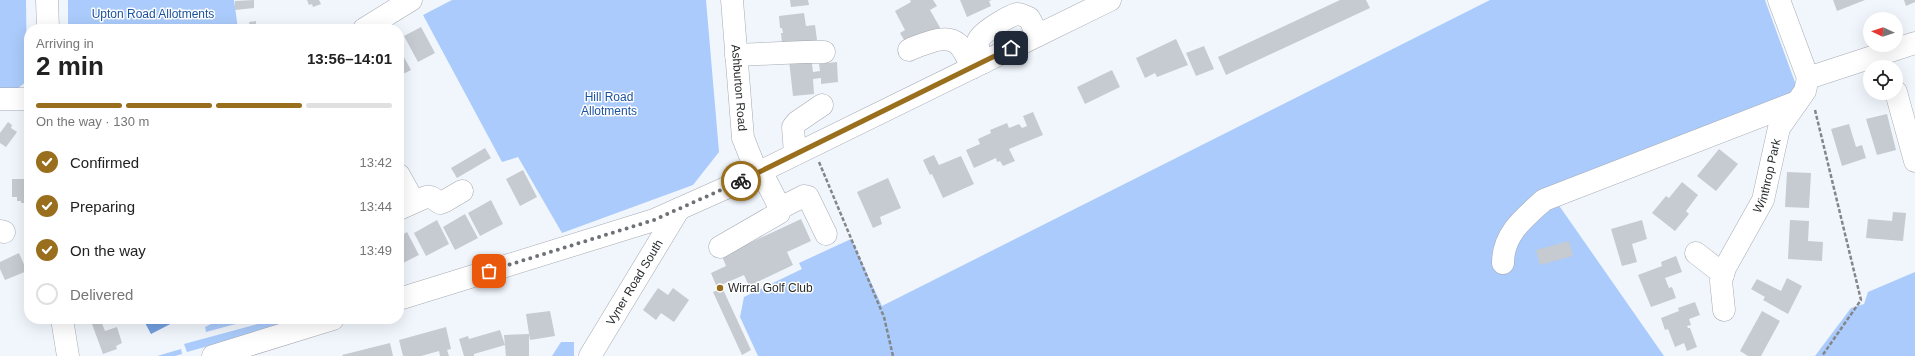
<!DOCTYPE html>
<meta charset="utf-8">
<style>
:root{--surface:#fff;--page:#f6f6f6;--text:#222;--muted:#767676;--line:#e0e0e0;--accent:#996e1c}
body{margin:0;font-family:Arial,sans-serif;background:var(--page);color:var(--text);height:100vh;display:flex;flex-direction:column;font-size:15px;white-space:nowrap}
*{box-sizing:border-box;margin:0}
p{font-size:13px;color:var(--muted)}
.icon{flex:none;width:22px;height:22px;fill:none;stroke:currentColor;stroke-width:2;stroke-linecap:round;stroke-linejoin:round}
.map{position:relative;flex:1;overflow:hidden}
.panel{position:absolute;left:24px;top:24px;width:380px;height:300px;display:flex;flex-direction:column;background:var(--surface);border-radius:16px;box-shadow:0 4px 16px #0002}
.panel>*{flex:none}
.needle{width:26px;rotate:274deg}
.controls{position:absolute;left:1863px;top:12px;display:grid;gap:8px}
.controls a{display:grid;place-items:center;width:40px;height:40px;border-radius:50%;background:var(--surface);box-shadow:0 4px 16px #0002;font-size:20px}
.pin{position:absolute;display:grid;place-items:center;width:34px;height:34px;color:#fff;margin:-17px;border-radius:8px;box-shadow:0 2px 6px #0006}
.courier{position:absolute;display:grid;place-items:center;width:40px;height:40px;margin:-20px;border:3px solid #996e1c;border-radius:50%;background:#fff;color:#222;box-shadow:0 1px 5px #0007}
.head em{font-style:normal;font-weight:600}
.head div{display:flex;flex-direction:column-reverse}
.head{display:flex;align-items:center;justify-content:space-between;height:68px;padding:0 12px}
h1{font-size:26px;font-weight:600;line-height:30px}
.bar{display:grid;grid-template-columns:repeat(4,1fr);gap:6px 4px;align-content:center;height:48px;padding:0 12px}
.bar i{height:5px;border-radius:3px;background:var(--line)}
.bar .on{background:var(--accent)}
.bar p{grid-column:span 4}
ol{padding:0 12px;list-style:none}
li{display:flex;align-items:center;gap:12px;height:44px}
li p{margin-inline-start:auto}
li .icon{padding:4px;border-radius:50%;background:var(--accent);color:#fff;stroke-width:4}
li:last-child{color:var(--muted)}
li i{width:22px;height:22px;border:2px solid var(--line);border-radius:50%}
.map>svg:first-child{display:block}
</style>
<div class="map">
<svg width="1915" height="356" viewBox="0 0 1915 356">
<rect width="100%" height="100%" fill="#f1f6fd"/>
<g fill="#aacbfb">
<polygon points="0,0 26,0 27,81 17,89 0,89"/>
<polygon points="68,0 234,0 238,29 68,29"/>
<polygon points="452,0 706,0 719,152 693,185 562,233 518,157 502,162 423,15"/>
<polygon points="1490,0 1765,0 1800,96 1551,194 1664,356 758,356 740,317 744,297 802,269 799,263 851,239 882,306"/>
<polygon points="1915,272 1915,356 1815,356 1851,308 1864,304 1868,292"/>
<polygon points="221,319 254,319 206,332 205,327"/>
<polygon points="276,319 306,319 187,352 184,344"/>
<polygon points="561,342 574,342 574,356 552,356"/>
<polygon points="181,349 182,354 175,356 157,356"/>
</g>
<polygon fill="#729edf" points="143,319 180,319 151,334"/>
<g fill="#c6cad1">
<polygon points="254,0 254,8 235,10 235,1"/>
<polygon points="307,0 319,0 321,4 313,7 312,4 309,5"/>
<polygon points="790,0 808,0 809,5 791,7"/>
<polygon points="910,0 933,0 937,6 930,10 942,31 907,45 900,33 905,30 895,11 911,2"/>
<polygon points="960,0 992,0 989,1 991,6 967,17"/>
<polygon points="1340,0 1366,0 1370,8 1226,75 1218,57"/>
<polygon points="1833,0 1865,0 1837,11"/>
<polygon points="1904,0 1915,0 1915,2 1906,6"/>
<polygon points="804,13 806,26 815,25 817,40 782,44 781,33 783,33 782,28 780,28 779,16"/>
<polygon points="256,21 256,28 266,27 266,29 250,29 249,22"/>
<polygon points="421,27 435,53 418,62 404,36"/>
<polygon points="1176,39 1188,65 1157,77 1155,73 1145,78 1136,58"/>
<polygon points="1204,46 1214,69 1196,76 1186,53"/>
<polygon points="399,48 411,70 399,76"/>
<polygon points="811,57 813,72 820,71 819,64 837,62 838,82 821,84 821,78 813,79 814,94 793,96 789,60"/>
<polygon points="1112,70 1120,87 1085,104 1077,87"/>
<polygon points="1033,112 1043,135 1009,149 1015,161 1003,166 1000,161 997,162 996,158 974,168 966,150 980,144 978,139 991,133 990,130 1007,123 1009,128 1019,124 1022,128 1027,126 1023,116"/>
<polygon points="1887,114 1896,150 1877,155 1866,119"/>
<polygon points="8,122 12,125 11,128 17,132 6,147 0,143 0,133"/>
<polygon points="1849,124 1856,147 1862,145 1866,158 1842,166 1831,129"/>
<polygon points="485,148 491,158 457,178 451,168"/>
<polygon points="1719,149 1738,164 1716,191 1697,176"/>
<polygon points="934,155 939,165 961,156 974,184 943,198 932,174 930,175 923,160"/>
<polygon points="523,170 537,197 520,206 506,179"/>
<polygon points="1787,172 1811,173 1809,208 1785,207"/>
<polygon points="888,178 901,208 880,217 882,224 873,228 857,192"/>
<polygon points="12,179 27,179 27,203 21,203 21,201 17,201 17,197 12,197"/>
<polygon points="1682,182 1698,195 1686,211 1689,214 1675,231 1652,213 1666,196 1669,198"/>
<polygon points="491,200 503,224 480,236 468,213"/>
<polygon points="1893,212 1906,213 1903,241 1866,238 1868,219 1892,221"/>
<polygon points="465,214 478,238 455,250 443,227"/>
<polygon points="801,219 811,241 787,252 793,265 749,286 744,275 721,285 751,350 742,355 713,292 718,290 711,273 726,266 722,256"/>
<polygon points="437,220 449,244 426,256 414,233"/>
<polygon points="1642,220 1647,239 1632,244 1637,262 1622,266 1611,229"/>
<polygon points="1790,220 1809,221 1808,241 1823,242 1822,261 1788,259"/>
<polygon points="407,232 419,255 399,265 399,237"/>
<polygon points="1569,241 1573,256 1540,265 1536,250"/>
<polygon points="19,253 27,271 5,280 0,269 0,262"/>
<polygon points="1676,256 1682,272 1665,278 1669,288 1672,287 1676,298 1651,307 1638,275 1662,266 1661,262"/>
<polygon points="1787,278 1802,286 1788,314 1763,300 1765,297 1751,289 1757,279 1781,291"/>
<polygon points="658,288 668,295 673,288 689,300 674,322 661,313 656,320 643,310"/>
<polygon points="1695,302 1700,315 1689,319 1691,325 1687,326 1688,328 1690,328 1697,347 1687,351 1684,343 1675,347 1668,329 1665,330 1661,318 1679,311 1678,308"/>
<polygon points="550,311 555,336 530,340 526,314"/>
<polygon points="1762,311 1780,321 1761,356 1748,356 1740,351"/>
<polygon points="101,321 105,331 117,327 122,343 116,346 117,349 103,354 92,324"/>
<polygon points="446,327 451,349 447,350 449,356 440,356 439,351 421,356 403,356 399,340"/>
<polygon points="500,330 505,345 474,354 474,356 464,356 459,339 468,336 469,339"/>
<polygon points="529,334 529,356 506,356 504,335"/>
<polygon points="390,343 393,356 343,356 342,355"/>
</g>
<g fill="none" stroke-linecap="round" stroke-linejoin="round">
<defs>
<g id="minor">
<path id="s1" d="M732 0 743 138 757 173"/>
<polyline points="364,29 411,0"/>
<path d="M909 50C916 46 925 44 933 41 958 34 963 48 972 68"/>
<polyline points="736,55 805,52 824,52"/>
<path d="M984 62C982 56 976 47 978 41 980 33 1009 16 1017 14 1021 14 1025 16 1029 18L1038 35"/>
<polyline points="1808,78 1915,43"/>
<polyline points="1896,92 1915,161"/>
<polyline points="0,99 29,99"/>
<polyline points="795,154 793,127 797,122 822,105"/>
<polyline points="399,175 414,202"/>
<polyline points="780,208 804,196 808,197 826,234"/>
<polyline points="399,209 426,197 431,197 440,203 445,201 462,191"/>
<polyline points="0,231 4,232"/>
<polyline points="720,247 779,213 780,208 761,171"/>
<polyline points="1696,253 1723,274"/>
<path d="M1503 263C1503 234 1524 218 1544 200L1797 102"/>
<path id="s2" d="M1724 310 1721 281 1725 268 1763 200 1779 128 1805 91 1808 78 1779 0"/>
<path id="s3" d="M590 356 679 209"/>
</g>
<g id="major">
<polyline points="47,0 48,29"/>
<polyline points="399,299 654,220 737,183 1110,0"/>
<polyline points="62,319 68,356"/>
<polyline points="213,356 333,319"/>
</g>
</defs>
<use href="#minor" stroke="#a6aab1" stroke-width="23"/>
<use href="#major" stroke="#a6aab1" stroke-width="23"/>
<g stroke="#83868a" stroke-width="2.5" stroke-dasharray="4 2" stroke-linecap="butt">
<polyline points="1815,110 1861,300 1822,356"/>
<polyline points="819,162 884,317 893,356"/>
</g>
<use href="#minor" stroke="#fff" stroke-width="22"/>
<use href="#major" stroke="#fff" stroke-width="22"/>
</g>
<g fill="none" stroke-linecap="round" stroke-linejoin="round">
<polyline stroke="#6e7175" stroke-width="4" stroke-dasharray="0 7.2" points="489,271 654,220 741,181"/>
<polyline stroke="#996e1c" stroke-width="5" points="741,181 1011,48"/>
</g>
<circle fill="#996e1c" stroke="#fff" stroke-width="1.5" cx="720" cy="288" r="4"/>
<g text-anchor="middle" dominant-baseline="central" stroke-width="3" stroke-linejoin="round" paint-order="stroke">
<g font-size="12" fill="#1c53a0" stroke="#fff">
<text x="153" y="14">Upton Road Allotments</text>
<text x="609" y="97">Hill Road<tspan x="609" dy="14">Allotments</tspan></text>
</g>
<g font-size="12" fill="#282a2c" stroke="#fff">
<text stroke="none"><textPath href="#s1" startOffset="88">Ashburton Road</textPath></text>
<text stroke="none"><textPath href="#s2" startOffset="145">Winthrop Park</textPath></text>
<text stroke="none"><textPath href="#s3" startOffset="86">Vyner Road South</textPath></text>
</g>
<g font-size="12" fill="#282a2c" stroke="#fff" text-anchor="start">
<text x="728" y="288">Wirral Golf Club</text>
</g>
</g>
</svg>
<div class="controls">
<a><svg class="needle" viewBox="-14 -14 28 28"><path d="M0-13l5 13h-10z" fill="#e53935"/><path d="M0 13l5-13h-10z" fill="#767676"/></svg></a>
<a><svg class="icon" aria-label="locate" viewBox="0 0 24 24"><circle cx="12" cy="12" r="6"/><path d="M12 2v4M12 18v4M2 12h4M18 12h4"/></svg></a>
</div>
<div class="pin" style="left:489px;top:271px;background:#ea580c"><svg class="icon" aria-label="bag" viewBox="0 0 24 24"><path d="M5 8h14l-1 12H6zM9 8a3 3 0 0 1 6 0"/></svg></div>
<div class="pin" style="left:1011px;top:48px;background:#1f2937"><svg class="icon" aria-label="home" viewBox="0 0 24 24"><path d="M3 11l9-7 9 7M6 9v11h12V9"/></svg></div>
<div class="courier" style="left:741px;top:181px"><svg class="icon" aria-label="bike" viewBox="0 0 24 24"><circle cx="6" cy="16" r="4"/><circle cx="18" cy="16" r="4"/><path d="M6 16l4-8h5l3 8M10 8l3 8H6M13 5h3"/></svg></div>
<section class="panel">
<div class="head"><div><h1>2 min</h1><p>Arriving in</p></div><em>13:56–14:01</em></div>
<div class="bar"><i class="on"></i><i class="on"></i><i class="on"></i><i></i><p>On the way · 130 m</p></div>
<ol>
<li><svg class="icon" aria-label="check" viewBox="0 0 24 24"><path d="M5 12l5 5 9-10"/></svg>Confirmed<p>13:42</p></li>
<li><svg class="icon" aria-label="check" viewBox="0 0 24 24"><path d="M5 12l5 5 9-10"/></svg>Preparing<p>13:44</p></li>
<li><svg class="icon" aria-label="check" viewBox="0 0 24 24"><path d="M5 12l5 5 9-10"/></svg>On the way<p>13:49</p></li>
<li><i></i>Delivered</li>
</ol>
</section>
</div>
